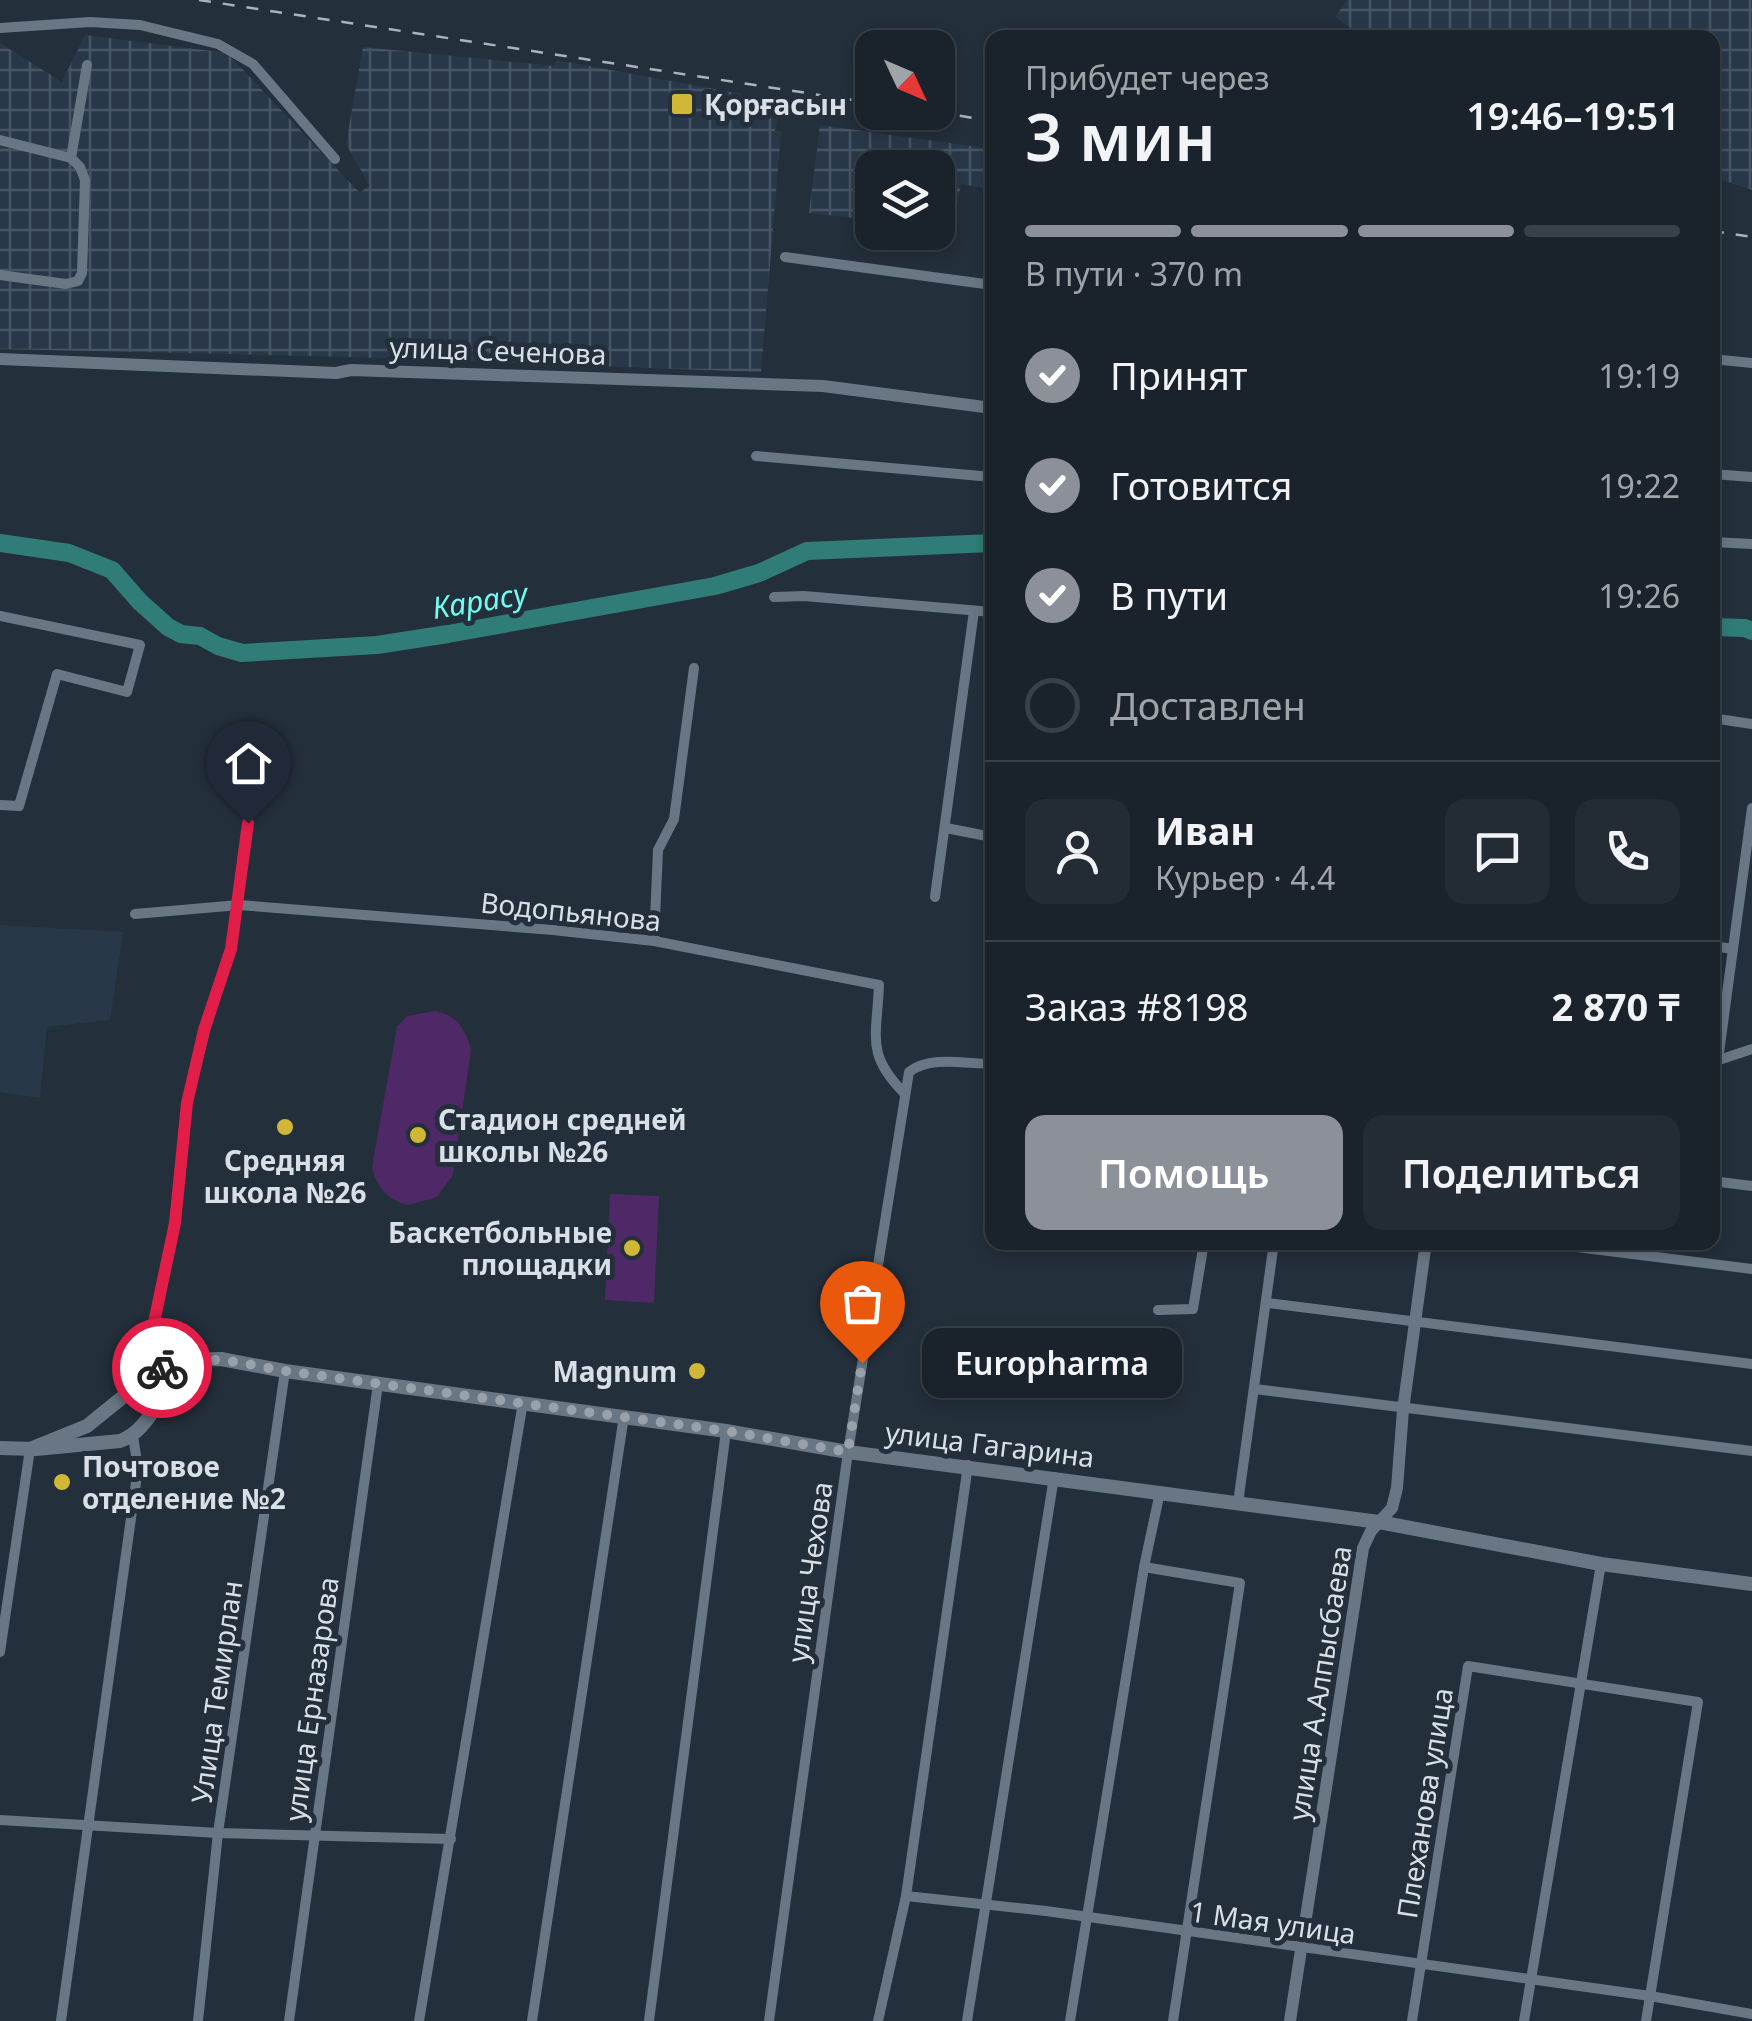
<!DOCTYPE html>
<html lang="ru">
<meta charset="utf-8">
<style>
:root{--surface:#1a232c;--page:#232b34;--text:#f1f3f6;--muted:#9fa4a9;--line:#384048;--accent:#8c9099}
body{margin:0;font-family:"Noto Sans",sans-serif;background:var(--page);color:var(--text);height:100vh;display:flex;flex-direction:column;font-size:38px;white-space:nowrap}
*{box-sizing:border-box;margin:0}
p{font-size:32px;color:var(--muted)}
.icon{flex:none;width:55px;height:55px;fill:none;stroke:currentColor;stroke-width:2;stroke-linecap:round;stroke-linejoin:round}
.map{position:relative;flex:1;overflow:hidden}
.panel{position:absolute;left:985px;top:30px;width:735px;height:1220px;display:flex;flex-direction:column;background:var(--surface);border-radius:20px;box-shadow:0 5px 15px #0003,0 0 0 2px var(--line)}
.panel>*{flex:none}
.needle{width:65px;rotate:134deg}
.fabs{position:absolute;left:855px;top:30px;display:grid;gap:20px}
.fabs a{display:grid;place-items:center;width:100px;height:100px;border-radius:20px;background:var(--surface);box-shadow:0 5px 15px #0003,0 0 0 2px var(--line);font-size:50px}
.pin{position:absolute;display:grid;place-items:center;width:85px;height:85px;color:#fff;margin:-102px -42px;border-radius:50% 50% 50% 0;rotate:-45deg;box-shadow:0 0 10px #0007}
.pin .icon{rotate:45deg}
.courier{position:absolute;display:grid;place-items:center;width:100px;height:100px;margin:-50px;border:8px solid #e11d48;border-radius:50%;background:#fff;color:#222;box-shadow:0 2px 12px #0007}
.bubble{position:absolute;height:70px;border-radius:20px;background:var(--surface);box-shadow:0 5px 15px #0003,0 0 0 2px var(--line);font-size:32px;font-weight:600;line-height:70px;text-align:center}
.overview em{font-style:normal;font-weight:600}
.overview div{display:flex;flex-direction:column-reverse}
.overview{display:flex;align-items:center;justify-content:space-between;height:170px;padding:0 40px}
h1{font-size:65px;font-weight:600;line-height:75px}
.bar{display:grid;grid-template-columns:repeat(4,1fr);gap:15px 10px;align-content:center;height:120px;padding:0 40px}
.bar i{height:12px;border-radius:8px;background:var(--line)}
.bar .selected{background:var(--accent)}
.bar p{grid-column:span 4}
.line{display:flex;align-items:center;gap:25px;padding:0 40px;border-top:2px solid var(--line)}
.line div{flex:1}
.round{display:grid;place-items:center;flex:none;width:105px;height:105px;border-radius:20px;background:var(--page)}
ol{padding:0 40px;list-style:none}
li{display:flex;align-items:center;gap:30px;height:110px}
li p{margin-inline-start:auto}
li .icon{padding:10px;border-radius:50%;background:var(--accent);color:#fff;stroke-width:4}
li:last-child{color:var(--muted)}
li i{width:55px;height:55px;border:5px solid var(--line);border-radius:50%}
.button{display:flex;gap:20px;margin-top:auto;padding:20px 40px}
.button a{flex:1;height:115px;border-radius:20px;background:var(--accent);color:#fff;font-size:40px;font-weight:600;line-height:115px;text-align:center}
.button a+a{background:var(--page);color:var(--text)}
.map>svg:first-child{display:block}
</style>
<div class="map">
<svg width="1752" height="2021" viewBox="0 0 1752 2021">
<defs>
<pattern id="industrial-grid" width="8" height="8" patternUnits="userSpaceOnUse" patternTransform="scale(2.5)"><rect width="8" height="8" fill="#293849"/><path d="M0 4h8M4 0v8" fill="none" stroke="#475463"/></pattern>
</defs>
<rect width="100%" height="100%" fill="#232f3b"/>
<polygon fill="#293849" points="0,925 123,932 110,1020 47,1027 40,1098 0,1092"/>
<g fill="url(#industrial-grid)">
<polygon points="1347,0 1752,0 1752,190 1713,177 1712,38 1363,37 1335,17"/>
<polygon points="85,35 227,53 360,193 369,185 346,144 363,47 554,66 556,60 781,101 775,131 781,132 761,372 349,357 0,349 0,43 62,82"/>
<polygon points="820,125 992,149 992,189 961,184 953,229 938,227 938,168 872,168 872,220 809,213"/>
</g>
<g fill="#4f2967">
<path d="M435 1011C457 1015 466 1030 471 1050L453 1175 437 1197 408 1205C387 1200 377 1187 372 1167L397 1027 407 1016Z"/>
<polygon points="610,1194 659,1196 654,1303 605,1300"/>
</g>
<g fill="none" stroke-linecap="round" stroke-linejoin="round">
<g stroke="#307d78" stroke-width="18">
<polyline points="0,543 69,553 112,570 140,602 168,627 181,634 200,636 218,646 242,653 377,645 448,634 715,586 759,573 807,551 992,543"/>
<polyline points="1712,627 1745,628 1752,631"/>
</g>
<g stroke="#697785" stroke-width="10">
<polyline points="0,28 90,22 140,25 218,44 253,64 335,159"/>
<polyline points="0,140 71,158 80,167 85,180 82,273 78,281 66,284 0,275"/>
<polyline points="71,158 87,65"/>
<polyline points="785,257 992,285"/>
<polyline points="1712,359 1752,363"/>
<polyline points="756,456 992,477"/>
<polyline points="1712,474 1752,477"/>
<polyline points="1712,542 1752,544"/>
<polyline points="774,597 804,596 992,612"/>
<polyline points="0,616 140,645 127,692 57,674 19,806 0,805"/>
<polyline points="1712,718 1752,724"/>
<polyline points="946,828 992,837"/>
<polyline points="935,897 974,611"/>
<path d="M135 914 239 905 553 930 654 941 879 985C877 1037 865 1054 905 1094"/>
<polyline points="654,941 658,850 674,819 694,668"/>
<polyline points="1712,946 1733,949"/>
<polyline points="1718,1060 1752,808"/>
<polyline points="1713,1062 1752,1049"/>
<polyline points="1712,1181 1752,1186"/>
<polyline points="1537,1242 1752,1269"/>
<polyline points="1268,1303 1752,1364"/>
<polyline points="1158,1310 1193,1309 1204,1242"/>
<polyline points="1255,1389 1752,1451"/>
<polyline points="160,1399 155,1379 152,1332 175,1223 187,1103 205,1030 231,949 248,823"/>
<polyline points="1238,1503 1274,1242"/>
<polyline points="1144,1567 1240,1583 1173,2021"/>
<polyline points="0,1652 30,1449"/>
<polyline points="0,1820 218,1833 451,1839"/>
<polyline points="906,1896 1046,1911 1650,1996 1752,2014"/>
<polyline points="61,2021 138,1468 133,1436"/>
<polyline points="198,2021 218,1833 285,1371"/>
<polyline points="289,2021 378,1384"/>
<polyline points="419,2021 523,1402"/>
<polyline points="532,2021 624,1416"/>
<polyline points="649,2021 726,1431"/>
<path d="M769 2021 848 1452 909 1072C931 1055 966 1064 992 1064"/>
<polyline points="878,2021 906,1896 968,1465"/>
<polyline points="967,2021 1054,1477"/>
<polyline points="1070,2021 1144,1567 1160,1492"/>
<polyline points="1412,2021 1468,1666 1698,1702 1646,2021"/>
<polyline points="1524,2021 1601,1564"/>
</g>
<g stroke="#697785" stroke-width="12">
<polyline points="0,359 336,373 351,370 823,386 992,408"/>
<polyline points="1290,2021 1363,1548 1371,1531 1392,1508 1397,1488 1403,1410 1426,1242"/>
</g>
<g stroke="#697785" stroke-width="14">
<path d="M0 1448 36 1449 120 1441C157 1428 161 1374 201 1364"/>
<polyline points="30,1449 87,1426 155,1371 186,1360 221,1359 285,1371 726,1431 848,1452 1379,1522 1601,1564 1752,1584"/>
</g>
<g stroke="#aab3bc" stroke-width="2.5" stroke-dasharray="12 12" stroke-linecap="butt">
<polyline points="199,0 872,103"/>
<polyline points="936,112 992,121"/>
<polyline points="1712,231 1752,237"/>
</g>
</g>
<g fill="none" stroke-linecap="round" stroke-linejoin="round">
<path stroke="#99a1ab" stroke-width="10" stroke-dasharray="0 18" d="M162 1368C206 1352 240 1363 285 1371L726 1431 848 1452 862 1363"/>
<polyline stroke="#e11d48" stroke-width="12" points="162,1368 155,1371 152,1332 175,1223 187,1103 204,1030 231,949 248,823"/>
</g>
<g fill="#d1b736" stroke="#232f3b" stroke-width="4">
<rect x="670" y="92" width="24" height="24" rx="5"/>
<circle cx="285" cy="1127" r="10"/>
<circle cx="418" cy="1135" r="10"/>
<circle cx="632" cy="1248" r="10"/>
<circle cx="697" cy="1371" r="10"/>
<circle cx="62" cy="1482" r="10"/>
</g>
<g text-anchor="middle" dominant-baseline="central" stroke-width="10" stroke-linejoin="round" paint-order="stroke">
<g font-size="28" font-weight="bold" fill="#d8dfe7" stroke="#232f3b" text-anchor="start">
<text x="704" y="104">Қорғасын</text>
<text x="438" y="1119">Стадион средней<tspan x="438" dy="32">школы №26</tspan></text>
<text x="285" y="1160" text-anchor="middle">Средняя<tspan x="285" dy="32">школа №26</tspan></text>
<text x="612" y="1232" text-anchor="end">Баскетбольные<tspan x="612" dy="32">площадки</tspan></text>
<text x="677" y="1371" text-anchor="end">Magnum</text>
<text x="82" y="1466">Почтовое<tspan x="82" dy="32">отделение №2</tspan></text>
</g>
<g font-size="28" fill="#d8dfe7" stroke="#232f3b">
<text transform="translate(498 350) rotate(2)">улица Сеченова</text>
<text transform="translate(571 911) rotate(6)">Водопьянова</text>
<text transform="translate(990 1444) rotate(7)">улица Гагарина</text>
<text transform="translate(809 1572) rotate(-82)">улица Чехова</text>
<text transform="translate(1319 1683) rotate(-81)">улица А.Алпысбаева</text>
<text transform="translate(216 1692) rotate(-82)">Улица Темирлан</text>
<text transform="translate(311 1699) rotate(-82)">улица Ерназарова</text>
<text transform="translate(1424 1803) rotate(-81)">Плеханова улица</text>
<text transform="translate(1273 1922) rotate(8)">1 Мая улица</text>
</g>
<g font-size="30" font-style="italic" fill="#70fef4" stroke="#232f3b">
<text transform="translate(480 600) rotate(-9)">Карасу</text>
</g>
</g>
</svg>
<div class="fabs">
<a><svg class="needle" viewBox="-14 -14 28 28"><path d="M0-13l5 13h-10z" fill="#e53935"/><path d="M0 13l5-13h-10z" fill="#9fa4a9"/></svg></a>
<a><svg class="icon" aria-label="layers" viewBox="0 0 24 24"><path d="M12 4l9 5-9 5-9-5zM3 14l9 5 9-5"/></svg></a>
</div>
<div class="pin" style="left:862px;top:1363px;background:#ea580c"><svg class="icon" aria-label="bag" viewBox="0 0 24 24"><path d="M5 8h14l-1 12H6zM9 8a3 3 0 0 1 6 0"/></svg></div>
<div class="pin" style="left:248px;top:823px;background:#1f2937"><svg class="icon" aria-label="home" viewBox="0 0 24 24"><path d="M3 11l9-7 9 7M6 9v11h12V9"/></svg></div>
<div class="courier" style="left:162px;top:1368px"><svg class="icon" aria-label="bike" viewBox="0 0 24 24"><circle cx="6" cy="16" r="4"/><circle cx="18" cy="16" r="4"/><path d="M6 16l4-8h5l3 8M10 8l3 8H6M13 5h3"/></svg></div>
<div class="bubble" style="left:922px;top:1328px;width:260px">Europharma</div>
<section class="panel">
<div class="overview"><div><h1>3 мин</h1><p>Прибудет через</p></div><em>19:46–19:51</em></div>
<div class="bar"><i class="selected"></i><i class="selected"></i><i class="selected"></i><i></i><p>В пути · 370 m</p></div>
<ol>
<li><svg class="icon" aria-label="check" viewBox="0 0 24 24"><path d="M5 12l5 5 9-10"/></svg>Принят<p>19:19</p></li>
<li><svg class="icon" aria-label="check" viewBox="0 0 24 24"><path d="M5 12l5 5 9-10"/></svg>Готовится<p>19:22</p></li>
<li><svg class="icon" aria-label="check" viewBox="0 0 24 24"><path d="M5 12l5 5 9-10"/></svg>В пути<p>19:26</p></li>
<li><i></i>Доставлен</li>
</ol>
<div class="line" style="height:180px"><a class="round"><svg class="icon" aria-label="person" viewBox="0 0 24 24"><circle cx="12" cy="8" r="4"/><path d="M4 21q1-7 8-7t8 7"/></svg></a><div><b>Иван</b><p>Курьер · 4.4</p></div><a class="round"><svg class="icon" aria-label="chat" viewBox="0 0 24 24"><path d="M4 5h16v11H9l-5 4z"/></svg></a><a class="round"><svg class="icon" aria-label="phone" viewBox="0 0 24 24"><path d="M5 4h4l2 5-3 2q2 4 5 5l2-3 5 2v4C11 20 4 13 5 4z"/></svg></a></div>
<div class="line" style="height:130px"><div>Заказ #8198</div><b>2 870 ₸</b></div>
<div class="button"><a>Помощь</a><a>Поделиться</a></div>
</section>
</div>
